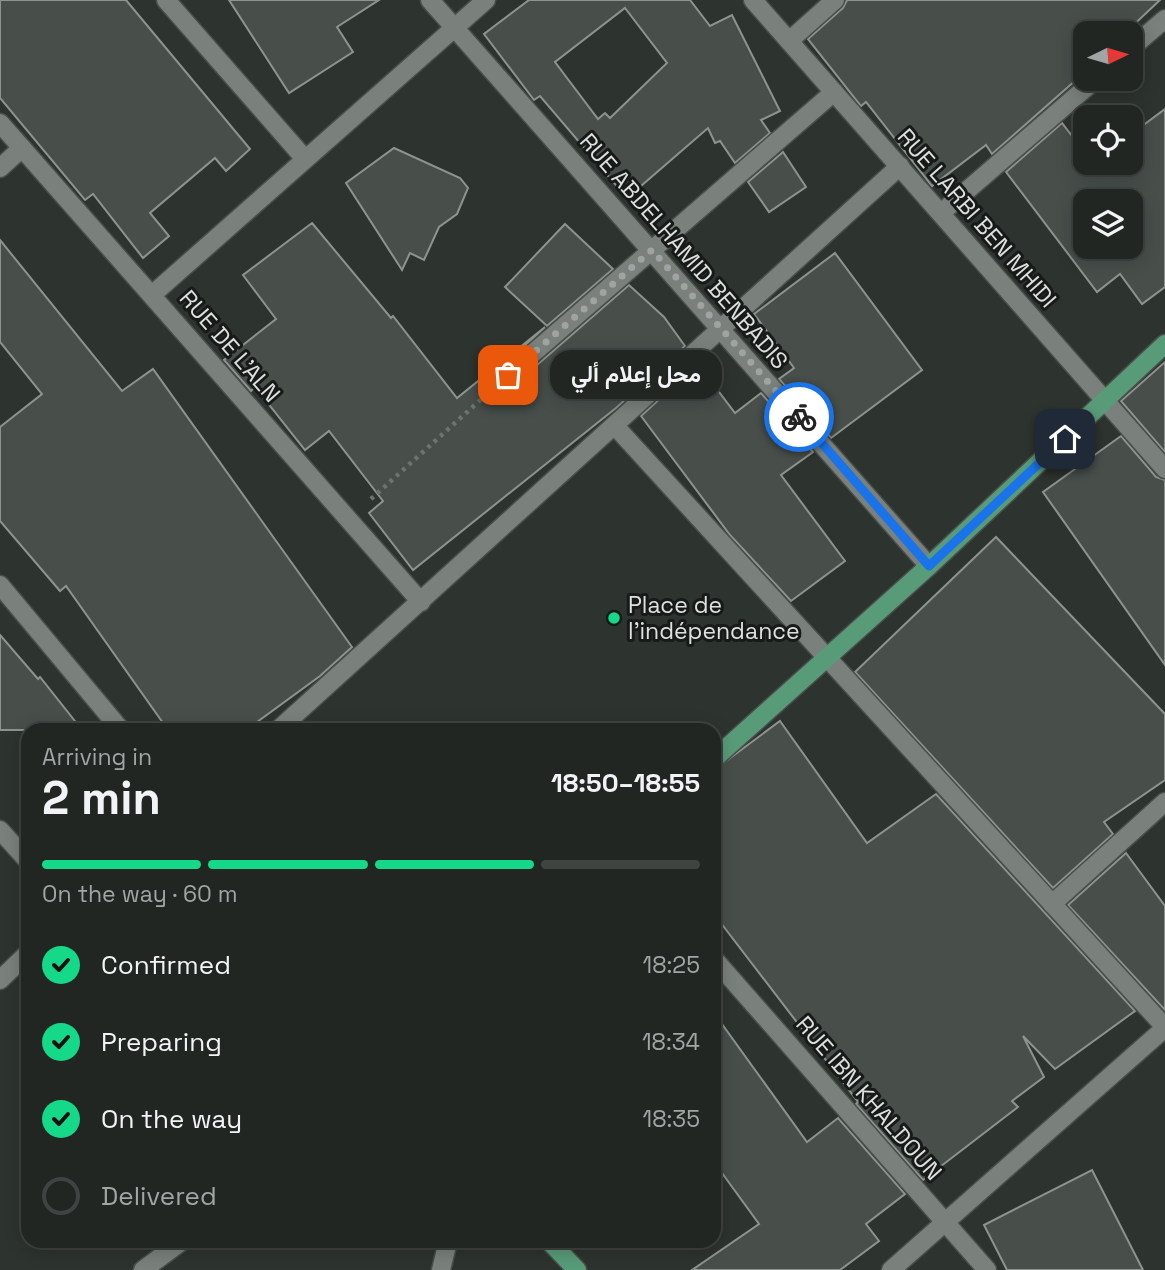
<!DOCTYPE html>
<meta charset="utf-8">
<style>
:root{--surface:#222623;--page:#2a2e2b;--text:#f1f3f6;--muted:#a2a5a6;--line:#3f4341;--accent:#15d989}
body{margin:0;font-family:"Space Grotesk",Vazirmatn,sans-serif;background:var(--page);color:var(--text);height:100vh;display:flex;flex-direction:column;font-size:26px;white-space:nowrap}
*{box-sizing:border-box;margin:0}
p{font-size:23px;color:var(--muted)}
.icon{flex:none;width:38px;height:38px;fill:none;stroke:currentColor;stroke-width:2;stroke-linecap:round;stroke-linejoin:round}
.map{position:relative;flex:1;overflow:hidden}
.details{position:absolute;left:21px;top:723px;width:700px;height:525px;display:flex;flex-direction:column;background:var(--surface);border-radius:21px;box-shadow:0 4px 18px #0003,0 0 0 2px var(--line)}
.details>*{flex:none}
.needle{width:46px;rotate:85deg}
.tools{position:absolute;left:1073px;top:21px;display:grid;gap:14px}
.tools a{display:grid;place-items:center;width:70px;height:70px;border-radius:14px;background:var(--surface);box-shadow:0 4px 18px #0003,0 0 0 2px var(--line);font-size:35px}
.pin{position:absolute;display:grid;place-items:center;width:60px;height:60px;color:#fff;margin:-30px;border-radius:14px;box-shadow:0 4px 10px #0006}
.courier{position:absolute;display:grid;place-items:center;width:70px;height:70px;margin:-35px;border:5px solid #1a73e8;border-radius:50%;background:#fff;color:#222;box-shadow:0 2px 9px #0007}
.bubble{position:absolute;height:49px;border-radius:21px;background:var(--surface);box-shadow:0 4px 18px #0003,0 0 0 2px var(--line);font-size:23px;font-weight:700;line-height:49px;text-align:center}
.overview em{font-style:normal;font-weight:700}
.overview div{display:flex;flex-direction:column-reverse}
.overview{display:flex;align-items:center;justify-content:space-between;height:119px;padding:0 21px}
h1{font-size:46px;font-weight:700;line-height:52px}
.bar{display:grid;grid-template-columns:repeat(4,1fr);gap:10px 7px;align-content:center;height:84px;padding:0 21px}
.bar i{height:9px;border-radius:5px;background:var(--line)}
.bar .active{background:var(--accent)}
.bar p{grid-column:span 4}
ol{padding:0 21px;list-style:none}
li{display:flex;align-items:center;gap:21px;height:77px}
li p{margin-inline-start:auto}
li .icon{padding:7px;border-radius:50%;background:var(--accent);color:#111;stroke-width:4}
li:last-child{color:var(--muted)}
li i{width:38px;height:38px;border:4px solid var(--line);border-radius:50%}
.map>svg:first-child{display:block}
</style>
<div class="map">
<svg width="1165" height="1270" viewBox="0 0 1165 1270">
<rect width="100%" height="100%" fill="#2d332f"/>
<g fill="#484f4b" stroke="#8d9490" stroke-width="2" fill-rule="evenodd">
<polygon points="0,0 126,0 250,149 226,171 215,158 150,213 169,236 143,258 93,194 85,200 0,98"/>
<polygon points="229,0 379,0 337,27 353,52 289,93"/>
<path d="M529 0H690L710 26 732 15 780 111 761 120 770 133 735 163 720 141 715 143 708 128 627 198 540 96 534 100 484 34ZM625 8 667 63 610 118 605 113 598 119 555 62Z"/>
<polygon points="847,0 1160,0 1125,33 1085,33 1085,72 992,154 986,145 932,186 866,102 861,106 808,39 843,8"/>
<path d="M1165 109V287L1142 304 1120 274 1097 292 1006 172 1062 123 1085 153V163H1130V135ZM1085 201H1130V247H1085Z"/>
<polygon points="394,148 460,178 468,188 457,214 439,227 424,260 410,253 402,270 346,183"/>
<polygon points="783,152 806,187 769,212 748,182"/>
<polygon points="312,223 391,318 393,316 457,398 545,327 498,371 500,383 505,386 515,384 629,285 664,317 685,346 616,408 413,570 369,513 383,501 329,431 305,450 255,387 251,391 224,360 276,319 243,275"/>
<polygon points="565,224 613,269 547,326 505,287"/>
<polygon points="0,240 122,391 153,369 352,647 320,676 246,730 168,730 66,586 60,591 0,521 0,427 42,394 0,342"/>
<polygon points="835,253 922,370 831,438 779,379 794,368 754,314"/>
<polygon points="1165,362 1165,452 1121,401"/>
<polygon points="698,364 735,413 761,393 813,452 781,475 845,561 791,601 730,535 641,416"/>
<polygon points="1121,436 1156,477 1165,480 1165,665 1043,492"/>
<polygon points="996,537 1165,714 1165,780 1104,822 1113,834 1053,888 855,672"/>
<polygon points="0,635 38,679 40,677 82,730 0,730"/>
<polygon points="780,721 867,843 936,794 1135,1011 1055,1069 1023,1036 1044,1077 1012,1101 1018,1107 923,1180 856,1104 858,1102 714,914 714,770"/>
<polygon points="1126,853 1165,906 1165,1010 1068,905"/>
<polygon points="714,1013 807,1142 838,1118 905,1194 866,1224 879,1241 840,1270 692,1270 759,1224 714,1162"/>
<polygon points="1092,1170 1143,1270 1007,1270 984,1225"/>
</g>
<g fill="none" stroke-linecap="round" stroke-linejoin="round">
<defs>
<g id="minor">
<polyline points="166,0 305,159"/>
<polyline points="430,0 929,566"/>
<polyline points="753,0 1165,469"/>
<polyline points="789,41 835,0"/>
<polyline points="1130,49 1165,19"/>
<polyline points="0,123 421,602"/>
<polyline points="0,168 22,148"/>
<polyline points="941,213 1096,79"/>
<polyline points="153,294 486,0"/>
<polyline points="508,375 834,92"/>
<polyline points="615,426 1165,1027"/>
<polyline points="278,730 900,166"/>
<polyline points="0,830 28,861"/>
<polyline points="1052,904 1165,802"/>
<polyline points="714,959 987,1270"/>
<polyline points="0,980 28,953"/>
<polyline points="441,1270 448,1241"/>
<polyline points="891,1270 1165,1028"/>
</g>
<g id="tertiary">
<polyline points="0,585 121,730"/>
<polyline points="143,1270 182,1241"/>
</g>
<g id="primary">
<polyline points="714,759 929,566 1165,344"/>
<polyline points="549,1241 577,1270"/>
</g>
</defs>
<use href="#minor" stroke="#494e4b" stroke-width="21"/>
<use href="#tertiary" stroke="#494e4b" stroke-width="21"/>
<use href="#primary" stroke="#494e4b" stroke-width="21"/>
<polyline stroke="#6e7370" stroke-width="4.5" stroke-dasharray="3.5 5" stroke-linecap="butt" points="371,499 487,394"/>
<use href="#minor" stroke="#7a817c" stroke-width="18"/>
<use href="#tertiary" stroke="#7a817c" stroke-width="18"/>
<use href="#primary" stroke="#589b79" stroke-width="18"/>
</g>
<g fill="none" stroke-linecap="round" stroke-linejoin="round">
<polyline stroke="#9fa3a1" stroke-width="7" stroke-dasharray="0 12.6" points="508,375 652,250 799,417"/>
<polyline stroke="#1a73e8" stroke-width="9" points="799,417 929,566 1065,439"/>
</g>
<circle fill="#15d989" stroke="#171a18" stroke-width="2.5" cx="614" cy="618" r="7"/>
<g text-anchor="middle" dominant-baseline="central" stroke-width="6" stroke-linejoin="round" paint-order="stroke">
<g font-size="23" fill="#dce0de" stroke="#171a18">
<text transform="translate(977 218) rotate(49)">RUE LARBI BEN MHIDI</text>
<text transform="translate(684 251) rotate(49)">RUE ABDELHAMID BENBADIS</text>
<text transform="translate(230 346) rotate(49)">RUE DE L'ALN</text>
<text transform="translate(869 1098) rotate(49)">RUE IBN KHALDOUN</text>
</g>
<g font-size="23" fill="#dce0de" stroke="#171a18" text-anchor="start">
<text x="628" y="605">Place de<tspan x="628" dy="26">l'indépendance</tspan></text>
</g>
</g>
</svg>
<div class="tools">
<a><svg class="needle" viewBox="-14 -14 28 28"><path d="M0-13l5 13h-10z" fill="#e53935"/><path d="M0 13l5-13h-10z" fill="#a2a5a6"/></svg></a>
<a><svg class="icon" aria-label="locate" viewBox="0 0 24 24"><circle cx="12" cy="12" r="6"/><path d="M12 2v4M12 18v4M2 12h4M18 12h4"/></svg></a>
<a><svg class="icon" aria-label="layers" viewBox="0 0 24 24"><path d="M12 4l9 5-9 5-9-5zM3 14l9 5 9-5"/></svg></a>
</div>
<div class="pin" style="left:508px;top:375px;background:#ea580c"><svg class="icon" aria-label="bag" viewBox="0 0 24 24"><path d="M5 8h14l-1 12H6zM9 8a3 3 0 0 1 6 0"/></svg></div>
<div class="pin" style="left:1065px;top:439px;background:#1f2937"><svg class="icon" aria-label="home" viewBox="0 0 24 24"><path d="M3 11l9-7 9 7M6 9v11h12V9"/></svg></div>
<div class="courier" style="left:799px;top:417px"><svg class="icon" aria-label="bike" viewBox="0 0 24 24"><circle cx="6" cy="16" r="4"/><circle cx="18" cy="16" r="4"/><path d="M6 16l4-8h5l3 8M10 8l3 8H6M13 5h3"/></svg></div>
<div class="bubble" style="left:550px;top:350px;width:172px">محل إعلام ألي</div>
<section class="details">
<div class="overview"><div><h1>2 min</h1><p>Arriving in</p></div><em>18:50–18:55</em></div>
<div class="bar"><i class="active"></i><i class="active"></i><i class="active"></i><i></i><p>On the way · 60 m</p></div>
<ol>
<li><svg class="icon" aria-label="check" viewBox="0 0 24 24"><path d="M5 12l5 5 9-10"/></svg>Confirmed<p>18:25</p></li>
<li><svg class="icon" aria-label="check" viewBox="0 0 24 24"><path d="M5 12l5 5 9-10"/></svg>Preparing<p>18:34</p></li>
<li><svg class="icon" aria-label="check" viewBox="0 0 24 24"><path d="M5 12l5 5 9-10"/></svg>On the way<p>18:35</p></li>
<li><i></i>Delivered</li>
</ol>
</section>
</div>
